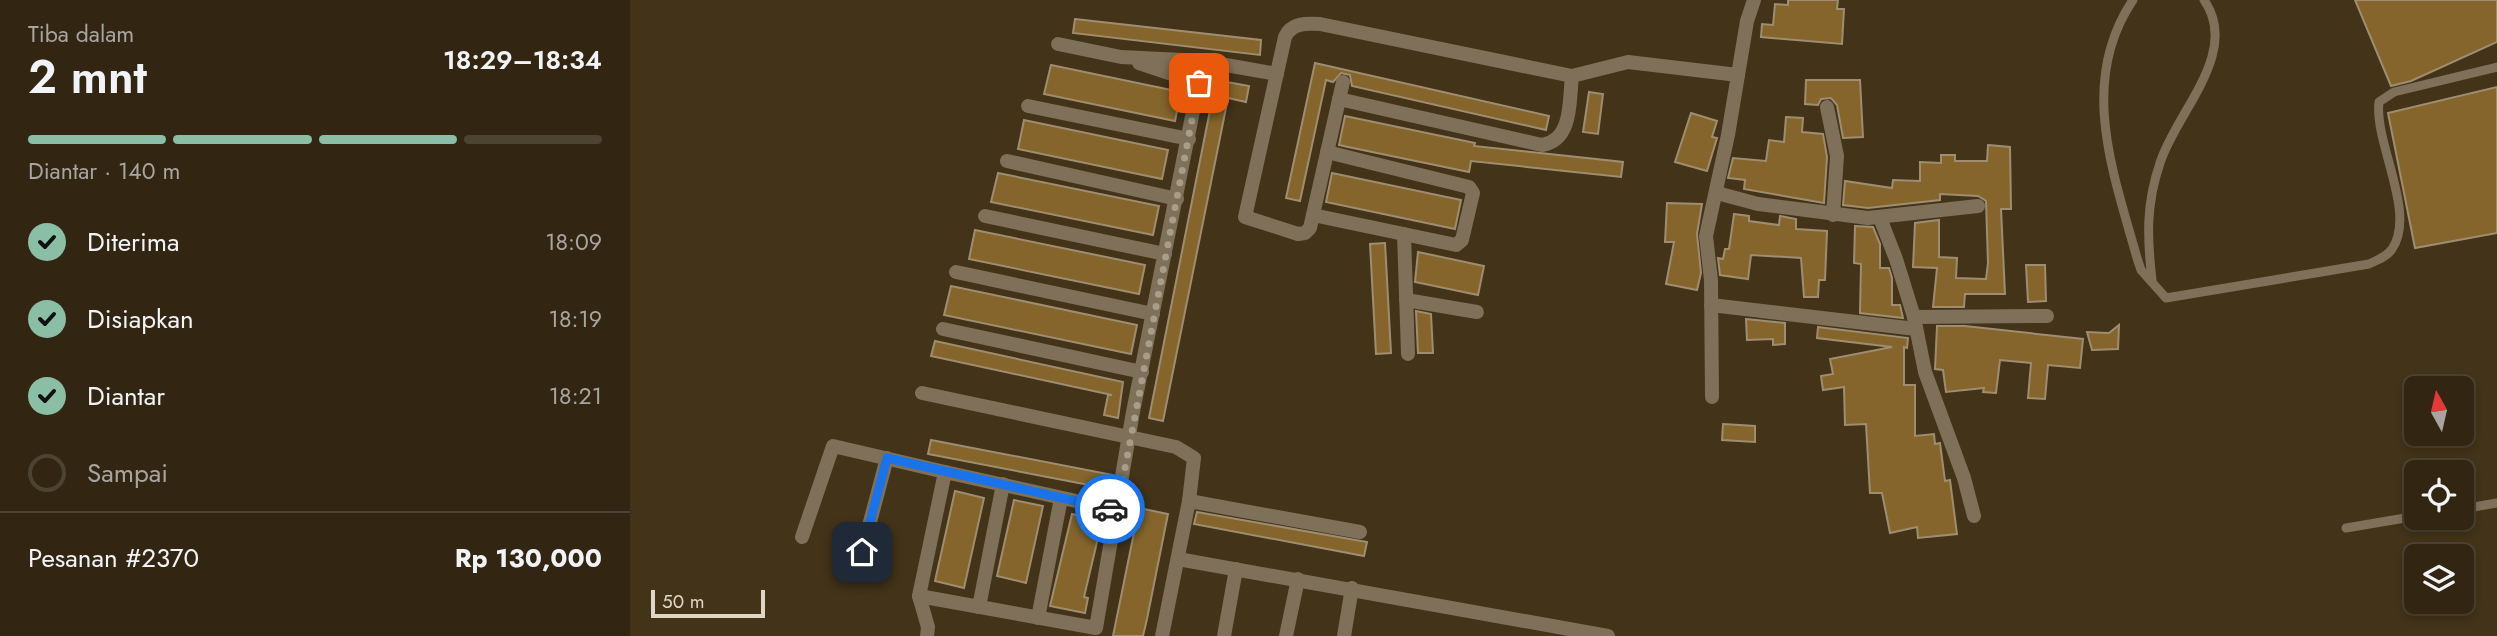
<!DOCTYPE html>
<html lang="id">
<meta charset="utf-8">
<style>
:root{--surface:#322613;--page:#3d3221;--text:#f1f3f6;--muted:#a8a5a0;--line:#4d4333;--accent:#8abfa5}
body{margin:0;font-family:Jost,sans-serif;background:var(--page);color:var(--text);height:100vh;display:flex;flex-direction:column;font-size:26px;white-space:nowrap}
*{box-sizing:border-box;margin:0}
p{font-size:23px;color:var(--muted)}
.icon{flex:none;width:38px;height:38px;fill:none;stroke:currentColor;stroke-width:2;stroke-linecap:round;stroke-linejoin:round}
.map{position:relative;flex:1;overflow:hidden}
.side{display:flex;flex-direction:column;background:var(--surface);width:630px}
.side>*{flex:none}
.needle{width:46px;rotate:352deg}
.controls{position:absolute;left:1774px;top:376px;display:grid;gap:14px}
.controls a{display:grid;place-items:center;width:70px;height:70px;border-radius:10px;background:var(--surface);box-shadow:0 4px 10px #0003,0 0 0 2px var(--line);font-size:35px}
.scale{position:absolute;left:21px;bottom:18px;width:114px;box-sizing:border-box;padding-left:7px;border:4px solid #dfd6c6;border-top:0;font-size:19px;line-height:24px;white-space:nowrap;color:#dfd6c6;-webkit-text-stroke:5px #423319;paint-order:stroke}
.pin{position:absolute;display:grid;place-items:center;width:60px;height:60px;color:#fff;margin:-30px;border-radius:14px;box-shadow:0 4px 10px #0006}
.courier{position:absolute;display:grid;place-items:center;width:70px;height:70px;margin:-35px;border:5px solid #1a73e8;border-radius:50%;background:#fff;color:#222;box-shadow:0 2px 9px #0007}
.overview em{font-style:normal;font-weight:600}
.overview div{display:flex;flex-direction:column-reverse}
.overview{display:flex;align-items:center;justify-content:space-between;height:119px;padding:0 28px}
h1{font-size:46px;font-weight:600;line-height:52px}
.bar{display:grid;grid-template-columns:repeat(4,1fr);gap:10px 7px;align-content:center;height:84px;padding:0 28px}
.bar i{height:9px;border-radius:5px;background:var(--line)}
.bar .selected{background:var(--accent)}
.bar p{grid-column:span 4}
.line{display:flex;align-items:center;gap:18px;padding:0 28px;border-top:2px solid var(--line)}
.line div{flex:1}
ol{padding:0 28px;list-style:none}
li{display:flex;align-items:center;gap:21px;height:77px}
li p{margin-inline-start:auto}
li .icon{padding:7px;border-radius:50%;background:var(--accent);color:#111;stroke-width:4}
li:last-child{color:var(--muted)}
li i{width:38px;height:38px;border:4px solid var(--line);border-radius:50%}
main{display:flex;flex:1;min-height:0}
.map>svg:first-child{display:block}
</style>
<main>
<section class="side">
<div class="overview"><div><h1>2 mnt</h1><p>Tiba dalam</p></div><em>18:29–18:34</em></div>
<div class="bar"><i class="selected"></i><i class="selected"></i><i class="selected"></i><i></i><p>Diantar · 140 m</p></div>
<ol>
<li><svg class="icon" aria-label="check" viewBox="0 0 24 24"><path d="M5 12l5 5 9-10"/></svg>Diterima<p>18:09</p></li>
<li><svg class="icon" aria-label="check" viewBox="0 0 24 24"><path d="M5 12l5 5 9-10"/></svg>Disiapkan<p>18:19</p></li>
<li><svg class="icon" aria-label="check" viewBox="0 0 24 24"><path d="M5 12l5 5 9-10"/></svg>Diantar<p>18:21</p></li>
<li><i></i>Sampai</li>
</ol>
<div class="line" style="height:91px"><div>Pesanan #2370</div><b>Rp 130,000</b></div>
</section>
<div class="map">
<svg width="1867" height="636" viewBox="0 0 1867 636">
<rect width="100%" height="100%" fill="#423319"/>
<g fill="#85652b" stroke="#9e8d70" stroke-width="2">
<polygon points="1158,0 1208,0 1207,9 1214,9 1212,44 1131,37 1132,24 1143,25 1145,4 1158,5"/>
<polygon points="1725,0 1867,0 1867,42 1781,81 1761,86"/>
<polygon points="445,19 631,40 630,55 443,33"/>
<polygon points="685,63 919,116 916,130 722,86 720,75 711,73 703,82 696,80 670,201 656,198"/>
<polygon points="421,65 551,92 545,121 414,94"/>
<polygon points="586,80 619,86 616,102 598,98 533,421 519,418"/>
<polygon points="1176,80 1230,80 1233,137 1213,138 1207,105 1201,98 1191,99 1188,105 1175,104"/>
<polygon points="1867,87 1867,233 1785,248 1758,113"/>
<polygon points="959,92 973,94 968,134 953,132"/>
<polygon points="1061,113 1087,121 1082,137 1087,138 1077,171 1045,162"/>
<polygon points="715,116 845,143 844,146 993,162 991,177 841,161 839,172 718,147 709,145"/>
<polygon points="1156,117 1173,118 1172,132 1193,134 1197,157 1194,203 1114,189 1115,180 1098,178 1103,158 1136,161 1139,140 1154,142"/>
<polygon points="394,120 538,150 532,179 388,149"/>
<polygon points="1358,145 1380,147 1381,209 1371,209 1375,294 1335,294 1334,307 1303,307 1307,268 1283,267 1285,223 1309,220 1309,257 1327,258 1326,278 1356,279 1358,263 1356,201 1348,196 1310,194 1310,200 1238,208 1213,205 1215,181 1262,188 1263,180 1290,181 1290,162 1311,163 1311,155 1325,155 1325,161 1357,161"/>
<polygon points="368,173 529,206 523,235 361,202"/>
<polygon points="702,173 831,200 825,229 696,202"/>
<polygon points="1037,203 1072,204 1067,234 1071,273 1067,290 1036,284 1044,242 1035,242"/>
<polygon points="1104,214 1119,216 1119,221 1149,225 1150,216 1166,219 1166,229 1197,231 1195,280 1189,280 1188,297 1174,297 1171,258 1121,255 1118,279 1090,275 1088,258 1093,259 1095,249 1099,249"/>
<polygon points="1225,226 1243,227 1250,244 1250,268 1259,268 1262,278 1262,305 1270,305 1273,318 1230,313 1231,264 1224,263"/>
<polygon points="345,230 515,265 509,294 339,259"/>
<polygon points="755,243 761,353 746,354 740,244"/>
<polygon points="788,252 854,266 848,295 785,282"/>
<polygon points="1396,265 1415,265 1416,301 1398,302"/>
<polygon points="321,286 507,325 501,354 314,315"/>
<polygon points="786,311 801,314 803,353 788,353"/>
<polygon points="1116,319 1155,323 1155,344 1143,345 1143,339 1117,340"/>
<polygon points="1489,325 1488,349 1462,350 1457,332 1479,333"/>
<polygon points="1307,326 1335,326 1453,339 1450,368 1418,365 1415,399 1398,398 1401,363 1370,360 1366,393 1353,392 1354,388 1316,392 1313,370 1305,369"/>
<polygon points="1188,327 1278,338 1277,348 1274,347 1274,385 1285,385 1285,436 1304,434 1305,444 1310,443 1315,481 1320,480 1327,534 1288,538 1287,527 1260,533 1252,493 1240,493 1236,424 1215,425 1214,387 1193,390 1191,376 1203,374 1200,359 1262,347 1187,338"/>
<polygon points="305,341 493,382 488,418 474,415 478,395 482,395 301,356"/>
<polygon points="1093,424 1125,426 1125,442 1092,440"/>
<polygon points="301,440 483,475 480,489 298,454"/>
<polygon points="325,491 354,498 334,588 305,581"/>
<polygon points="384,500 413,506 396,583 367,576"/>
<polygon points="509,508 538,514 517,619 513,636 483,636"/>
<polygon points="567,512 737,542 734,556 564,524"/>
<polygon points="442,514 472,521 454,597 458,598 455,613 420,606"/>
</g>
<g fill="none" stroke-linecap="round" stroke-linejoin="round">
<g stroke="#7e7059" stroke-width="9">
<path d="M1503 0C1448 81 1483 172 1507 258L1511 270 1536 298 1739 264C1747 260 1757 257 1762 249 1787 213 1744 143 1749 102L1764 92 1867 67"/>
<path d="M1522 280C1517 237 1516 204 1530 163 1546 112 1611 53 1574 0"/>
<polyline points="1832,509 1867,503"/>
<polyline points="1716,528 1787,516"/>
</g>
<g stroke="#7e7059" stroke-width="14">
<polyline points="428,44 491,57 573,61"/>
<polyline points="509,63 569,83"/>
<path d="M713 82 680 228 675 233 668 234 615 217 655 37C661 23 676 23 690 24L942 76 998 62 1108 75"/>
<path d="M709 99 912 145C943 140 939 101 942 76"/>
<polyline points="398,106 559,139"/>
<polyline points="1197,107 1207,156 1203,215"/>
<polyline points="377,161 547,199"/>
<polyline points="1087,193 1128,204 1238,218 1348,206"/>
<polyline points="683,215 826,245 832,240 843,193 839,187 697,152"/>
<polyline points="355,216 535,254"/>
<polyline points="1250,218 1266,259 1284,317 1295,372 1334,478 1344,516"/>
<polyline points="774,234 778,354"/>
<polyline points="326,272 523,314"/>
<polyline points="776,300 847,312"/>
<polyline points="1081,305 1286,329"/>
<polyline points="1284,317 1417,316"/>
<polyline points="313,329 512,372"/>
<polyline points="292,393 546,447 564,458 559,501 532,636"/>
<polyline points="1082,397 1081,280 1076,236 1098,135 1117,21 1124,0"/>
<polyline points="559,501 730,532"/>
<polyline points="172,537 203,446 315,472"/>
<polyline points="232,552 257,458"/>
<polyline points="548,559 978,636"/>
<polyline points="289,596 466,628 503,412 573,61 647,74"/>
<polyline points="349,607 373,484"/>
<polyline points="408,618 431,498"/>
<polyline points="297,636 298,627 289,596 315,472 487,510"/>
<polyline points="594,636 606,569"/>
<polyline points="656,636 668,579"/>
<polyline points="714,636 722,588"/>
</g>
</g>
<g fill="none" stroke-linecap="round" stroke-linejoin="round">
<polyline stroke="#a89d89" stroke-width="7" stroke-dasharray="0 12.6" points="480,509 487,510 569,83"/>
<polyline stroke="#1a73e8" stroke-width="9" points="232,552 257,458 480,509"/>
</g>
</svg>
<div class="controls">
<a><svg class="needle" viewBox="-14 -14 28 28"><path d="M0-13l5 13h-10z" fill="#e53935"/><path d="M0 13l5-13h-10z" fill="#a8a5a0"/></svg></a>
<a><svg class="icon" aria-label="locate" viewBox="0 0 24 24"><circle cx="12" cy="12" r="6"/><path d="M12 2v4M12 18v4M2 12h4M18 12h4"/></svg></a>
<a><svg class="icon" aria-label="layers" viewBox="0 0 24 24"><path d="M12 4l9 5-9 5-9-5zM3 14l9 5 9-5"/></svg></a>
</div>
<div class="scale">50 m</div>
<div class="pin" style="left:569px;top:83px;background:#ea580c"><svg class="icon" aria-label="bag" viewBox="0 0 24 24"><path d="M5 8h14l-1 12H6zM9 8a3 3 0 0 1 6 0"/></svg></div>
<div class="pin" style="left:232px;top:552px;background:#1f2937"><svg class="icon" aria-label="home" viewBox="0 0 24 24"><path d="M3 11l9-7 9 7M6 9v11h12V9"/></svg></div>
<div class="courier" style="left:480px;top:509px"><svg class="icon" aria-label="car" viewBox="0 0 24 24"><path d="M5 17H2v-5l4-1 3-4h7l3 4 3 1v5h-3M9 17h6M6 11h13"/><circle cx="7" cy="17" r="2"/><circle cx="17" cy="17" r="2"/></svg></div>
</div>
</main>
